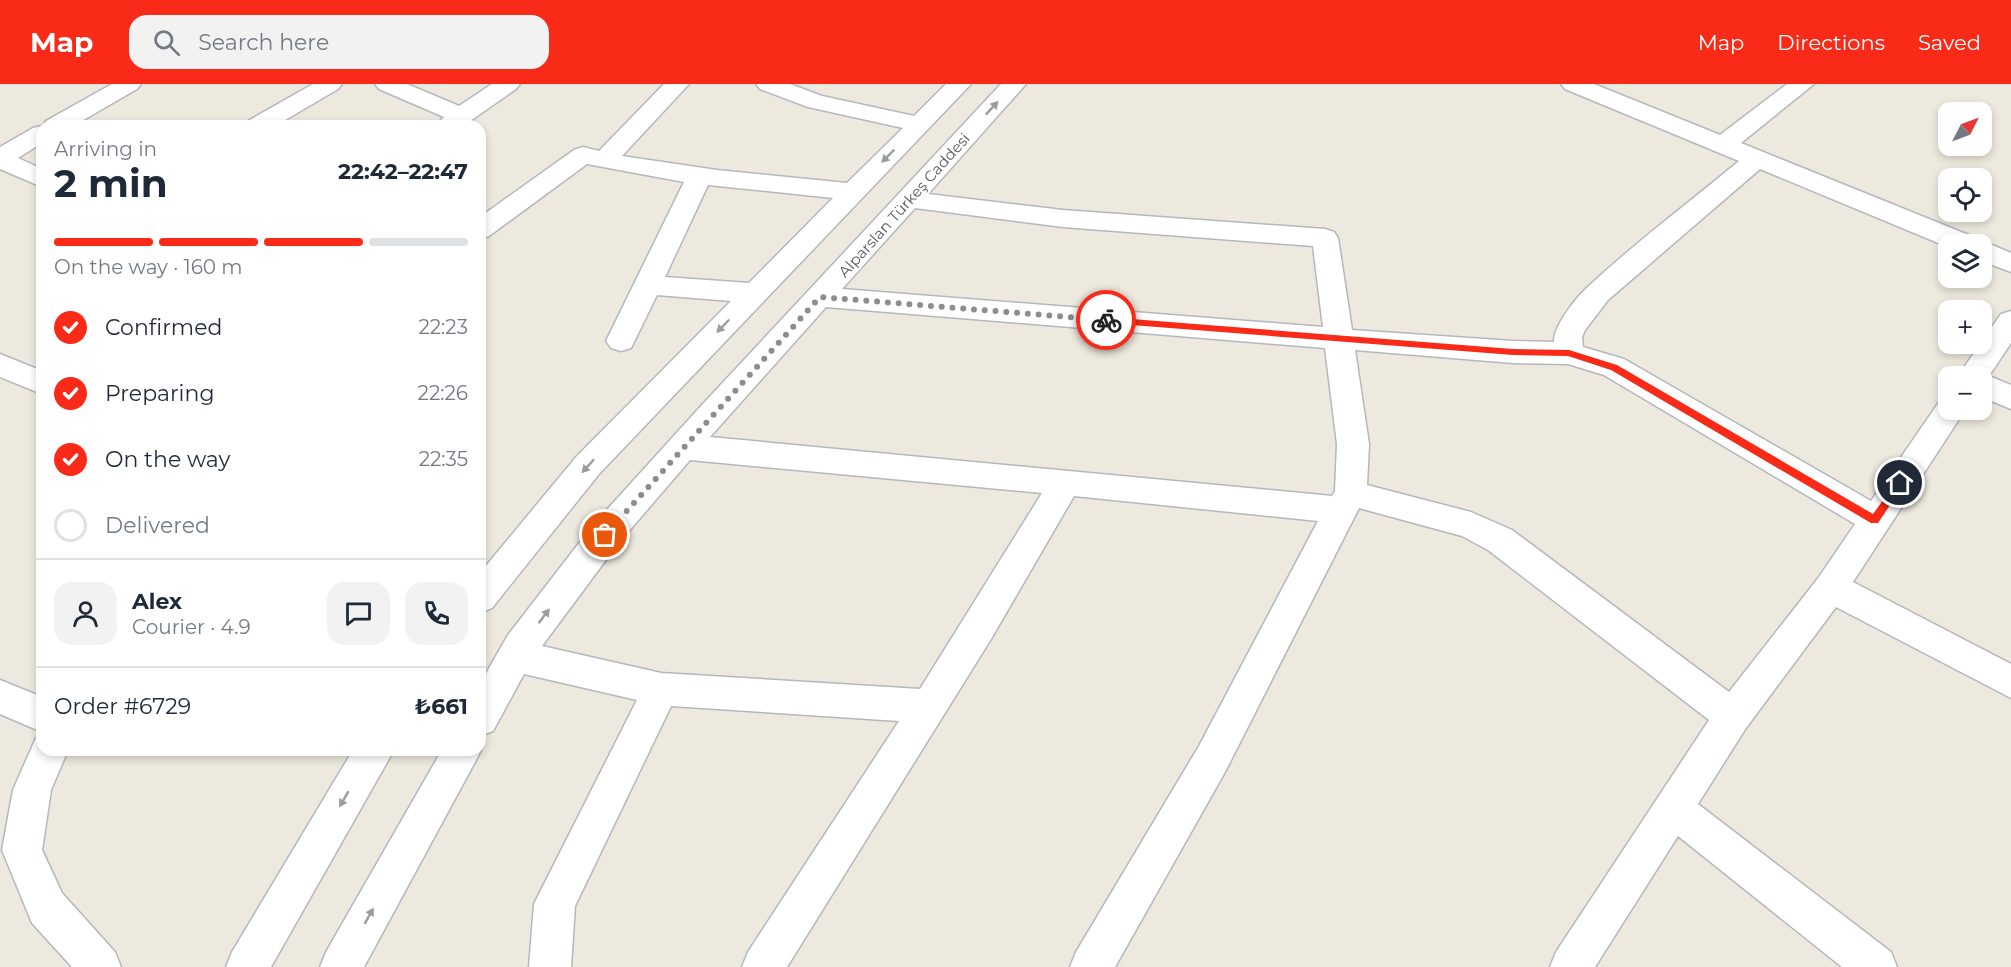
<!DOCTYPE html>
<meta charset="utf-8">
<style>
:root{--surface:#fff;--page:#f2f2f3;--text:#1f2937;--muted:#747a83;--line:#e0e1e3;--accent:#f92a17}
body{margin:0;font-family:Montserrat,sans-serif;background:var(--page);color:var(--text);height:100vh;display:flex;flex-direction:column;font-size:22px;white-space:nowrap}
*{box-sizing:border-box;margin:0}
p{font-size:20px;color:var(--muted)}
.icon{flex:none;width:33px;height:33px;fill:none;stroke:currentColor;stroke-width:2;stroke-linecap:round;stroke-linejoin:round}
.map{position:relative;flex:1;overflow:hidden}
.drawer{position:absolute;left:36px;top:36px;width:450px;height:636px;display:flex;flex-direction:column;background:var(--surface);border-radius:18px;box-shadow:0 3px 9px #0003}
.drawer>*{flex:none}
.needle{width:39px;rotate:48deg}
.fabs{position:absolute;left:1938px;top:18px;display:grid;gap:12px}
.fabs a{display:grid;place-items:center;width:54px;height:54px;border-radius:12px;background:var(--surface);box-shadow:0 3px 9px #0003;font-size:30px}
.pin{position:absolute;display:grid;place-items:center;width:51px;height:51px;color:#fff;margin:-26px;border:3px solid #fff;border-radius:50%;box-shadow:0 2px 6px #0007}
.courier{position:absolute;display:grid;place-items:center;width:60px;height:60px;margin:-30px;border:4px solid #f92a17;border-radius:50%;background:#fff;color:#222;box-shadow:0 2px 8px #0007}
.head em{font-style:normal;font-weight:700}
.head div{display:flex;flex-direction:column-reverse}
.head{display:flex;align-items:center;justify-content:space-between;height:102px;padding:0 18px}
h1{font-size:39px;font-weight:700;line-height:45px}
.bar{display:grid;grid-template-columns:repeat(4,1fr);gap:9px 6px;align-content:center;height:72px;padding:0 18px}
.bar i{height:8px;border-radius:4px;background:var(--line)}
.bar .selected{background:var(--accent)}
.bar p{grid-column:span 4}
.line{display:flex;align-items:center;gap:15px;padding:0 18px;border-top:2px solid var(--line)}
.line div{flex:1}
.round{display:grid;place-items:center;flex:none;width:63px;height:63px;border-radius:18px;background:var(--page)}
ol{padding:0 18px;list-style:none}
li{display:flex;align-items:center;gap:18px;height:66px}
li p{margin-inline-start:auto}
li .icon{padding:6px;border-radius:50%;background:var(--accent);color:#fff;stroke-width:4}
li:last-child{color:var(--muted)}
li i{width:33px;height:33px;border:3px solid var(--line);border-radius:50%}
header{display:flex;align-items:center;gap:36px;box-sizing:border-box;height:84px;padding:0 30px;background:var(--accent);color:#fff}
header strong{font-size:28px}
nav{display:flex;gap:33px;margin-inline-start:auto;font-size:21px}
.search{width:420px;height:54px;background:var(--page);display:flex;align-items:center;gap:15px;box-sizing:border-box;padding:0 21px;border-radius:18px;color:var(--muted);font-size:22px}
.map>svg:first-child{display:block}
</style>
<header>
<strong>Map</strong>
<div class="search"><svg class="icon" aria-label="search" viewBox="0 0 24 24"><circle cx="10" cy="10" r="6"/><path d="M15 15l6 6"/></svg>Search here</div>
<nav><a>Map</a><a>Directions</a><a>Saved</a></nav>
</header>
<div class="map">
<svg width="2011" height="883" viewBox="0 0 2011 883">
<rect width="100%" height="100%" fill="#ede9de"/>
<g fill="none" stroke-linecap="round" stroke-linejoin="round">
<defs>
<g id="minor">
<polygon points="112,0 141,0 137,5 73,42 42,42 42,59 18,74 42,85 42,103 0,85 0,63 33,44 42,42 43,42 46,37"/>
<polygon points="313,0 342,0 338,5 275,42 245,42 248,37"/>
<polygon points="375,0 407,0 459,22 492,0 520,0 516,5 463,42 435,42 444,33 379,5"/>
<path d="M664 0H689L622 72 717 86 847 99 903 44 808 23 760 5 756 0H790L822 12 914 32 946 0H971L599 390 492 524 480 529V489L577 372 731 217 657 211 631 264 621 267 611 264 606 257 684 98 587 80 489 152 480 155V133L574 66 583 63 599 67ZM708 101 833 114 749 199 665 193Z"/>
<path d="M1001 0H1026L928 110 1063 126 1325 145 1334 148 1338 154 1352 246 1513 257 1554 258C1553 242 1578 211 1590 201 1637 157 1690 118 1739 77L1565 5 1561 0H1594L1720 51 1787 0H1814L1741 59 1976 154 1979 159 1992 161 2011 169V188L1982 177V160H1948V163L1760 85 1608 216 1585 246 1582 253 1583 263 1624 275 1871 417 1939 318 1948 315V326H1965L1853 498 2011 580V614L1836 523 1746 644 1698 720 1891 868 1897 883H1842L1678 752 1595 883H1550L1556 868 1709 636 1488 466 1462 452 1359 424 1225 688 1115 883H1070L1076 868 1199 662 1318 437 1074 412 991 555 787 883H742L748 868 899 637 671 622 575 822 571 883H529L534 820 637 616 524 590 493 647 480 652V600L508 551 593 441 701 322ZM915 124 1063 143 1313 162 1323 243 842 205ZM826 223 1325 264 1337 360 1335 407 1332 412 710 353ZM1355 266 1513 279 1568 280 1604 291 1855 440 1819 493 1729 608 1512 446 1471 428 1367 401 1369 360ZM690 376 1042 409 920 605 661 589 542 562 617 461Z"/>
<polygon points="2011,227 2011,259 1989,292 2011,301 2011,325 1982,313 1982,292 1958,292 2001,230"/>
<polygon points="0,270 42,287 42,310 0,293"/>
<polygon points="0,596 42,613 42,648 0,630"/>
<polygon points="42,651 42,666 68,666 51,706 42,766 62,809 115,868 121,883 72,883 32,839 2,766 13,706 36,654"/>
<polygon points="480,664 481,666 475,678 364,883 320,883 326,868 442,666 480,666"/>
<polygon points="353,666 394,666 271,883 226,883 232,868"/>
</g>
</defs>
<use href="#minor" stroke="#b4b7bd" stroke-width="3"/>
<use href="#minor" fill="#fff" fill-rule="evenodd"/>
</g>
<defs><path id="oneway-solid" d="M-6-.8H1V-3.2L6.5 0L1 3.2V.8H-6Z" transform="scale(1.5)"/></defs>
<g fill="#9a9da0">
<use href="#oneway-solid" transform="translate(992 24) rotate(-47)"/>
<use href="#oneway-solid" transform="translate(888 72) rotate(135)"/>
<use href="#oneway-solid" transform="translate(723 242) rotate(134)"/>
<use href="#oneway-solid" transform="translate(588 382) rotate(132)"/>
<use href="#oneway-solid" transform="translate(544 532) rotate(-53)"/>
<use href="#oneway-solid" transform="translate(344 715) rotate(120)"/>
<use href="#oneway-solid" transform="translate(369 832) rotate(-61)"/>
</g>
<polygon fill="#f92a17" points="1106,233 1513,265 1569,266 1617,281 1873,430 1897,397 1903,397 1905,399 1878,439 1871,439 1611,286 1568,272 1513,271 1106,239 1102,236"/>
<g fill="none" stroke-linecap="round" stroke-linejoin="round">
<polyline stroke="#8c8d8d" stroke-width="6" stroke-dasharray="0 10.8" points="605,451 820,213 1106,236"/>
</g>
<g text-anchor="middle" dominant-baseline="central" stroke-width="4.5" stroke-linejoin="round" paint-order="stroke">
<g font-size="15" fill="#575c61" stroke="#fff">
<text transform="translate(904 121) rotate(-48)">Alparslan Türkeş Caddesi</text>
</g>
</g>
</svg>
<div class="fabs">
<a><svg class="needle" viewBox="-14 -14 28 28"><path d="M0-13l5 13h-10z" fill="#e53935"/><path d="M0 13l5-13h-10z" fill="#747a83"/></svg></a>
<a><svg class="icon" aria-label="locate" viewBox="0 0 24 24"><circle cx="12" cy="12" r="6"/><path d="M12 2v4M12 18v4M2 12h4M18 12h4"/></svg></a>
<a><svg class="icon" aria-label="layers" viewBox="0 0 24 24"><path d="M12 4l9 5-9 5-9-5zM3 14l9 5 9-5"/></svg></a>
<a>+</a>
<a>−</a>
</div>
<div class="pin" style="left:605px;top:451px;background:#ea580c"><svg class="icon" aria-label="bag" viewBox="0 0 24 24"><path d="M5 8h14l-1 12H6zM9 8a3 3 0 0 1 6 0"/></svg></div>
<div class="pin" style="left:1900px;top:399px;background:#1f2937"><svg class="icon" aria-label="home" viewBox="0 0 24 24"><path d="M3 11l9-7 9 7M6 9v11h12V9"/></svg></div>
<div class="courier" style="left:1106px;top:236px"><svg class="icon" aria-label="bike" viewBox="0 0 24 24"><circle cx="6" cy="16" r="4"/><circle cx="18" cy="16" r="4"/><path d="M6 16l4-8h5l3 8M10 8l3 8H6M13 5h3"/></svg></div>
<section class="drawer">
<div class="head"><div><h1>2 min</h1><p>Arriving in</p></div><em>22:42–22:47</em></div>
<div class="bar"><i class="selected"></i><i class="selected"></i><i class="selected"></i><i></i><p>On the way · 160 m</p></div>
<ol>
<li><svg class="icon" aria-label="check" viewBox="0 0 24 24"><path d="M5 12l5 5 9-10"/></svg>Confirmed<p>22:23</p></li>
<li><svg class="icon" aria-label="check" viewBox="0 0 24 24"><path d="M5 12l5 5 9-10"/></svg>Preparing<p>22:26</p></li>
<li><svg class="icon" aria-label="check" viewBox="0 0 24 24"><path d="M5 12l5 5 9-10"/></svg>On the way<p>22:35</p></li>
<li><i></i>Delivered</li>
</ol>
<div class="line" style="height:108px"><a class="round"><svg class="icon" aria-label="person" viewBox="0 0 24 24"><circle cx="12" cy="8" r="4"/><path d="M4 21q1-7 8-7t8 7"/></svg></a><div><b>Alex</b><p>Courier · 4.9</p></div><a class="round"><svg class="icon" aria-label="chat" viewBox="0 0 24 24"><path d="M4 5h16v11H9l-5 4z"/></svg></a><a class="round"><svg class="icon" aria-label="phone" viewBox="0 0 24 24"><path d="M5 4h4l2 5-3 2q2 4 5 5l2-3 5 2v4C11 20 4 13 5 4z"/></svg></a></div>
<div class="line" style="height:78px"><div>Order #6729</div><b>₺661</b></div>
</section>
</div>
